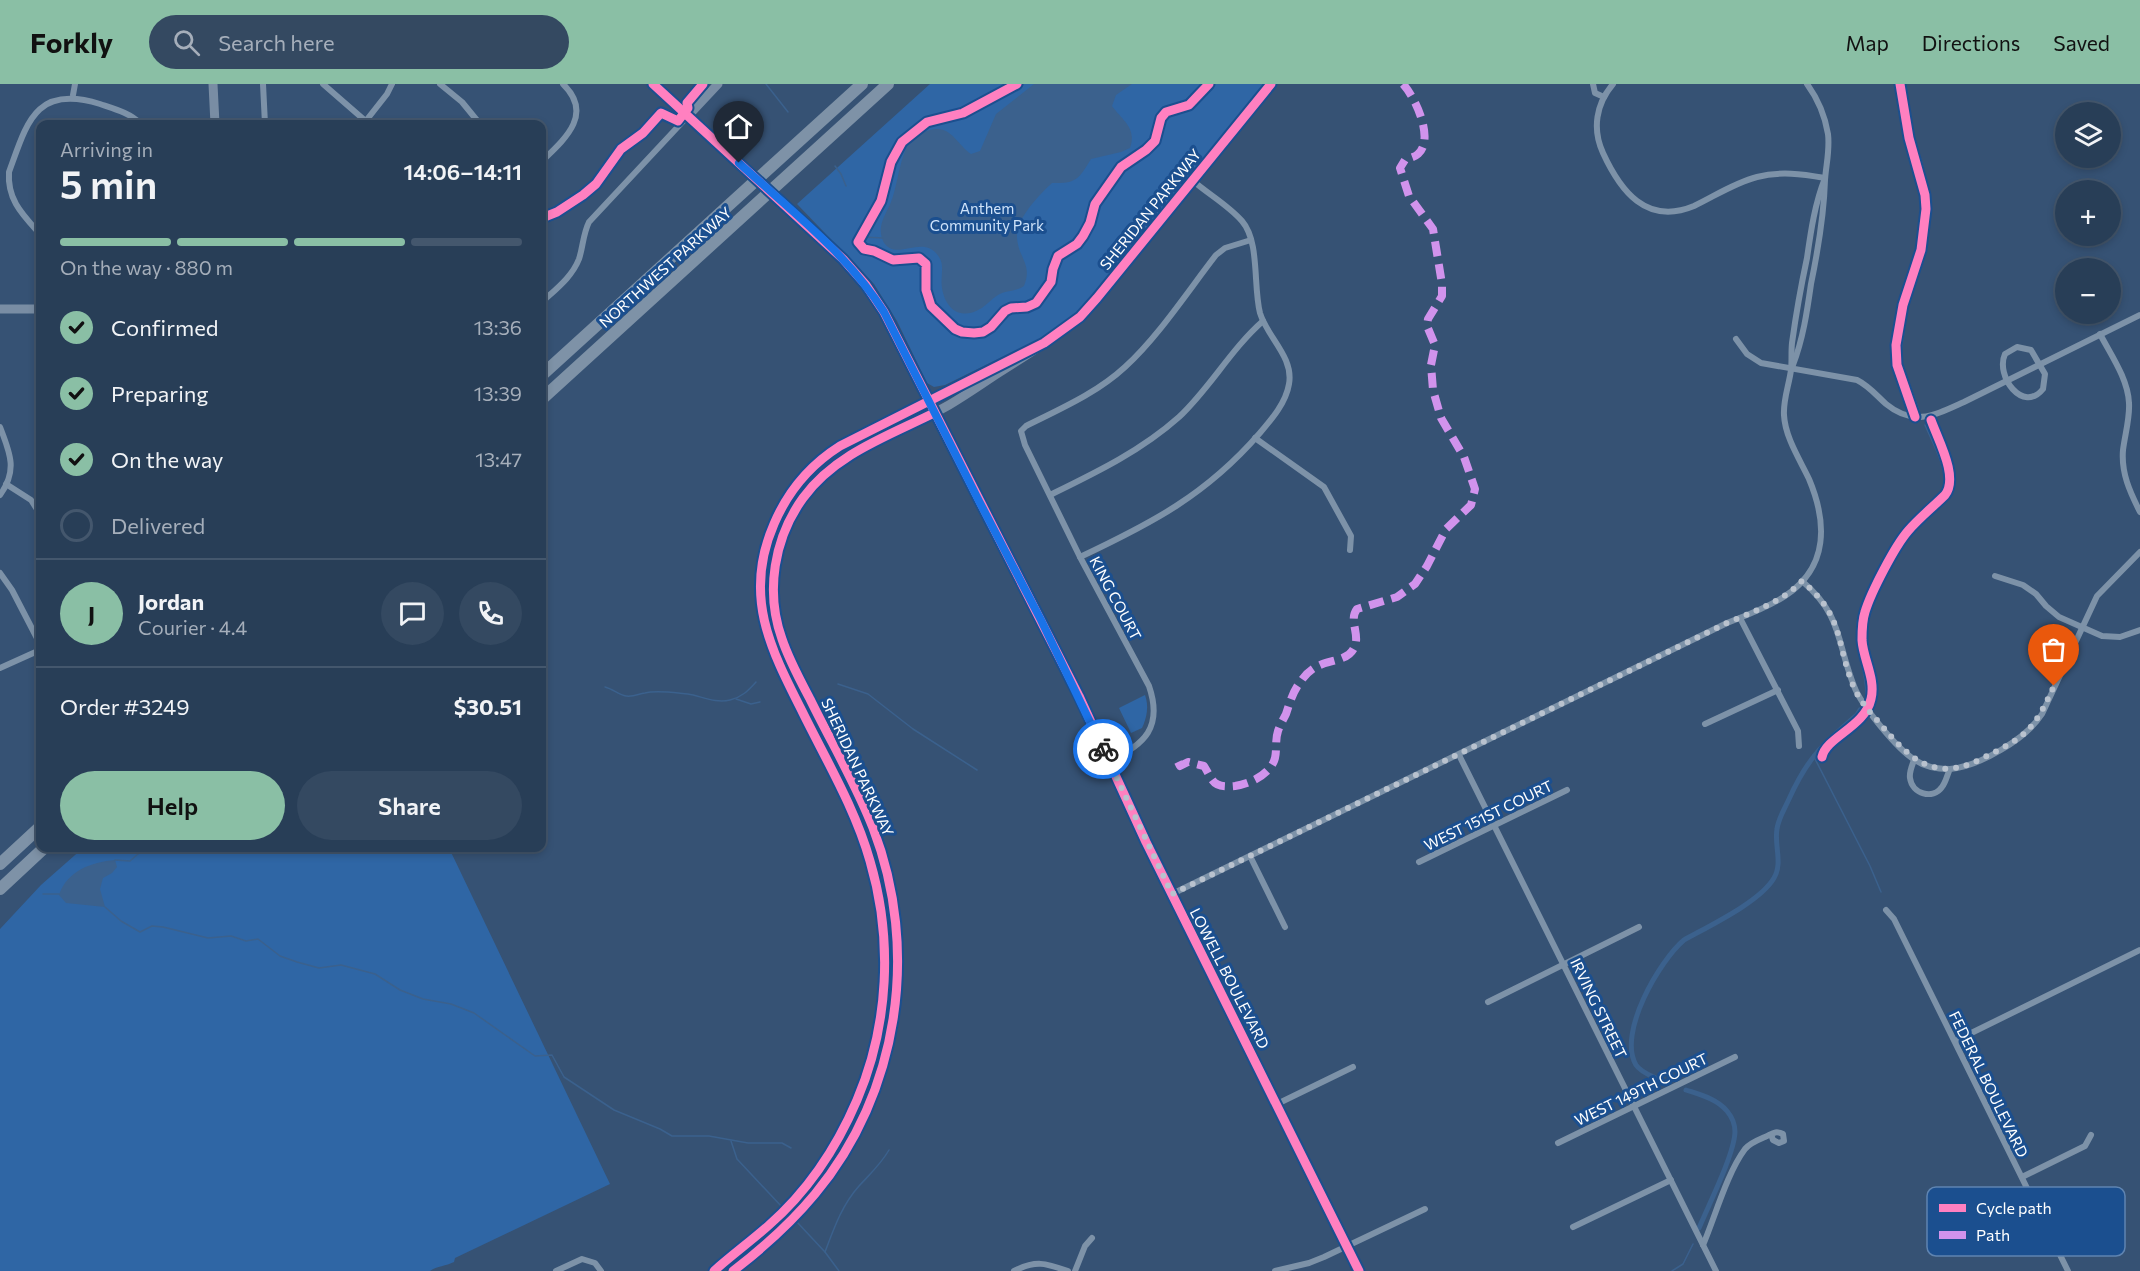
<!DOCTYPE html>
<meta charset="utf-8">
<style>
:root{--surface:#283e57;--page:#344961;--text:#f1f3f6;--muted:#a5aeba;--line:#44576d;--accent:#8abfa5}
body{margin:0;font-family:Commissioner,sans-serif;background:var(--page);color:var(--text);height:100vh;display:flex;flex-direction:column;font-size:22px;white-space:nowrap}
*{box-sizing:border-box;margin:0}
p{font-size:20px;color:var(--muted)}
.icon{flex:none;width:33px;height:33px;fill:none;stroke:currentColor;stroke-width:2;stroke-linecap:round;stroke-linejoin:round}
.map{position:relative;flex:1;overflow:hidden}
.details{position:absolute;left:36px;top:36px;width:510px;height:732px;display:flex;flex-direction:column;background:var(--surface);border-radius:12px;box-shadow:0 3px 9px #0003,0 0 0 2px var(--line)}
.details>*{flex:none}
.buttons{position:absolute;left:2055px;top:18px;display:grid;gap:12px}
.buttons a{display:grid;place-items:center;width:66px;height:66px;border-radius:50%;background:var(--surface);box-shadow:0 3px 9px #0003,0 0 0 2px var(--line);font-size:30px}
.pin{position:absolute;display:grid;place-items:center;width:51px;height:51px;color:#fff;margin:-62px -26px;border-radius:50% 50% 50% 0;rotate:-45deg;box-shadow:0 0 6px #0007}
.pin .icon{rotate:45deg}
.courier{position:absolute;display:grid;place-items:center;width:60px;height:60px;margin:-30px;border:4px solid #1a73e8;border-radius:50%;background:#fff;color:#222;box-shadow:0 2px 8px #0007}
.headline em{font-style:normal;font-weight:600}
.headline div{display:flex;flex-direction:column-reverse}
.headline{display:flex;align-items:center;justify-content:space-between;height:102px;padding:0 24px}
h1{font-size:39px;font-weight:600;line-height:45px}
.bar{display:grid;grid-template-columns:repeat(4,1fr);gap:9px 6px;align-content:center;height:72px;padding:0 24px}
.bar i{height:8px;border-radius:4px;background:var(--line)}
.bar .active{background:var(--accent)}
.bar p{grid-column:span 4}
.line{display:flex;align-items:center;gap:15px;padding:0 24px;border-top:2px solid var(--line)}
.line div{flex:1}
.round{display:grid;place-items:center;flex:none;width:63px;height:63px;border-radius:32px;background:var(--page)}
ol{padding:0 24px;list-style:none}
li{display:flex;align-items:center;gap:18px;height:66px}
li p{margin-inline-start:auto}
li .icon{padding:6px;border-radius:50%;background:var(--accent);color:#111;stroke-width:4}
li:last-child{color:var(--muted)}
li i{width:33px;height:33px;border:3px solid var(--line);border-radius:50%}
.button{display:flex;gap:12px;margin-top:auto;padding:12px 24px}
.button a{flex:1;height:69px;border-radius:36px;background:var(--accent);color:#111;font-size:24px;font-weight:600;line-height:69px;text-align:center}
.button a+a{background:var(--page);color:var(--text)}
header{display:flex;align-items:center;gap:36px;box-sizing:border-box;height:84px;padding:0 30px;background:var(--accent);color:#111}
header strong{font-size:28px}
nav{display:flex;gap:33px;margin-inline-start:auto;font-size:21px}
.search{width:420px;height:54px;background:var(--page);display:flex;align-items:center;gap:15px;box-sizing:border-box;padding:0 21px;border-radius:33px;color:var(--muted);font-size:22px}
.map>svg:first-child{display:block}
</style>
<header>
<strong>Forkly</strong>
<div class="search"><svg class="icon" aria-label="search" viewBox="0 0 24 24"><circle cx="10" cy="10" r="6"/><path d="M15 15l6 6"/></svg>Search here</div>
<nav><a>Map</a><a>Directions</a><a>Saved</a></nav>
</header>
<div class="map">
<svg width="2140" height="1187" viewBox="0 0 2140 1187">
<rect width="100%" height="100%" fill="#365274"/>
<g fill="#2f66a5">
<polygon points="930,0 1265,0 1101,202 1075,231 1057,246 945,301 934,303 927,299 897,237 874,200 797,120"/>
<path d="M1145 611C1149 622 1147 633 1142 644L1131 649 1119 624Z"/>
<path d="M83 764H449L610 1100 455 1174 454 1178C446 1182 437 1182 430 1187H0V845L41 801Z"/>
</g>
<g fill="#3b618d">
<path d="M1034 0H1132L1116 11 1112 22C1123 37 1137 44 1130 64L1121 68 1091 75C1079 95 1076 100 1052 99 1040 110 1015 136 1017 153 1018 174 1033 180 1024 202 1015 208 1006 206 998 211 991 215 986 222 980 225 960 237 945 224 942 204 940 193 945 182 939 173 924 149 898 177 885 160 882 157 880 148 881 143 882 134 888 126 891 118 898 101 900 69 911 57 913 54 919 50 922 49 950 36 954 58 971 70L980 67 996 30Z"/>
<path d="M115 776 117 783 112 789 103 794 100 805 105 823 66 819 59 811C67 787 91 778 115 776Z"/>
</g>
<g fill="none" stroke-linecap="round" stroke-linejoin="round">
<g stroke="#3b618d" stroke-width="1.5">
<polyline points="766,0 788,28"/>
<polyline points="1904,0 1913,51 1922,79 1930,116 1923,177 1908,220 1900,275 1919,326"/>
<polyline points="835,82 841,90 846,102"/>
<polyline points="864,153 883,154"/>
<polyline points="542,597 544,597"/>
<polyline points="838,600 868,610 913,645 977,686"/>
<path d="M605 603C613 605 619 611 626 612 634 613 638 610 645 609 657 606 676 609 688 610 701 612 716 620 730 616 742 613 748 607 756 598"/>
<path d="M1866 612C1867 584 1851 558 1859 530 1868 500 1893 458 1913 435 1922 424 1942 415 1945 402 1948 387 1931 355 1925 341"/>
<polyline points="736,615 751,620 760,618"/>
<polyline points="1813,671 1870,782 1881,808"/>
<polyline points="115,776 130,777 145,764"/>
<polyline points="43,810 59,810"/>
<polyline points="105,823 121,837 140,848 152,842 163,843 208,854 231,852 246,857 258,855 280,872 297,878 319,884 341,881 375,890 400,906 423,915 451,920 474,929 535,972 552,971 564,993 614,1026 660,1045 672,1052 709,1052 748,1059 782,1059 791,1064"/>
<polyline points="731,1057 737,1075 782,1123"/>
<polyline points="796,1137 825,1168"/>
<path d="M839 1187 825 1168C834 1144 842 1121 859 1102 870 1090 881 1080 889 1066"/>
<polyline points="1672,1187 1683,1180 1693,1160"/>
</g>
<g stroke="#3b618d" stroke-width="5">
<path d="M1663 998C1655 993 1641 989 1636 981 1617 949 1660 876 1684 856 1709 842 1760 818 1774 794 1783 779 1774 761 1777 745 1778 735 1785 724 1789 715 1808 673 1822 661 1857 631L1860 626"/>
<path d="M1686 1006C1701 1011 1717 1015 1727 1027 1732 1033 1735 1041 1735 1048 1734 1071 1709 1120 1699 1144"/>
</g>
<g stroke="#7d92a8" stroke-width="6">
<polyline points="263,0 265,40"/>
<polyline points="323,0 369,40"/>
<polyline points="440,0 462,18 480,40"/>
<polyline points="1593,0 1595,9 1604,13"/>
<path d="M1613 0C1596 20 1592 45 1603 69 1620 106 1646 142 1694 122 1715 112 1734 99 1757 93 1780 87 1802 90 1825 94"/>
<polyline points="73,11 75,0"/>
<polyline points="365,38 387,10 392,0"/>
<path d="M542 77C565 55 594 30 563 0"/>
<path d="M40 150C23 131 7 116 9 88 27 39 35 0 100 20 115 25 130 29 141 40"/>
<path d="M542 218C556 205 572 193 579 175 583 163 583 150 589 138L688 32"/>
<path d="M2100 250C2111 271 2128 295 2129 319 2130 334 2125 350 2123 366 2121 389 2130 408 2140 428"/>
<path d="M1736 255 1747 270 1761 279 1857 296C1869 302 1876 311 1886 320 1914 343 1935 331 1964 318L2140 231"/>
<path d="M2017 263 2031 266 2045 290 2043 305C2023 330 1995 292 2005 270Z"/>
<path d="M1793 281C1803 255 1807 228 1811 200 1818 166 1824 131 1825 96 1826 81 1830 66 1828 50 1825 32 1818 15 1807 0"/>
<path d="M0 343C10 369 18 386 0 411"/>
<polyline points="1255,354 1324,403 1351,452 1350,466"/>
<polyline points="6,400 31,416 40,430"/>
<path d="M1050 411C1095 389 1141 367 1179 333 1210 304 1231 265 1263 237"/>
<path d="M1080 473C1152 439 1206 411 1259 350 1271 336 1286 319 1289 300 1294 273 1267 253 1260 229 1253 202 1260 158 1242 137 1228 121 1208 110 1192 96"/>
<polyline points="0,489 12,506 40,560"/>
<polyline points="1995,492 2023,501 2036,510 2046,522 2059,533 2102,552 2120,553 2140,546"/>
<path d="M1802 497C1843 532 1836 557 1854 602 1861 621 1897 665 1915 676 1925 683 1937 685 1950 685"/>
<polyline points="1740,534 1798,647 1799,662"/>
<polyline points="0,584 40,566"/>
<polyline points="1705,640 1778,606"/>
<polyline points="1459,671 1716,1187"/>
<path d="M1914 676C1912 682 1909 688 1910 694 1912 710 1933 716 1942 703 1946 698 1947 691 1950 685 1980 682 2026 655 2042 630L2097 512 2140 468"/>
<path d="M1109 677C1145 661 1163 643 1149 602L1080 473 1025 361 1021 347 1026 342C1060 325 1097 309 1125 283 1158 253 1188 207 1216 171L1225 164 1251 156"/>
<polyline points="1250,772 1285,843"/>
<polyline points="1419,778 1567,706"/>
<path d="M1172 810 1727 539C1747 531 1767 524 1785 512 1829 483 1827 438 1809 395 1800 376 1785 353 1784 331 1783 316 1789 301 1791 286 1792 277 1791 268 1792 259 1796 230 1801 202 1807 174 1811 146 1815 119 1825 94"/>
<polyline points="1886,826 1894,835 2068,1187"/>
<polyline points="1488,918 1639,843"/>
<polyline points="1955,957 2140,866"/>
<polyline points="1277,1020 1353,983"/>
<polyline points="1558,1059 1735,973"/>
<polyline points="2022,1093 2085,1062 2091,1051"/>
<polyline points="1573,1143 1671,1096"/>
<path d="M1703 1161C1715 1133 1727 1089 1745 1065 1750 1059 1758 1056 1765 1053 1772 1050 1775 1046 1783 1050L1784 1057 1779 1059 1773 1056 1771 1050"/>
<polyline points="556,1187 582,1175 595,1179 601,1187"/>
<path d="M1014 1187C1036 1176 1045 1179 1068 1187"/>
<polyline points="1075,1187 1085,1162 1092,1154"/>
<polyline points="1275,1187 1309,1179 1324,1173 1425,1125"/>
</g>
<g stroke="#798da4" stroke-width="9">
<polyline points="213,0 215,40"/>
<polyline points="653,0 739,79"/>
<polyline points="688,32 718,0"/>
<polyline points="793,128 855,188 884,228 1079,612 1146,758 1359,1187"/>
<polyline points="0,225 40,225"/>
<path d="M714 1187C732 1171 751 1157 769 1141 813 1102 845 1051 865 996 891 926 892 846 870 775 854 724 826 676 802 628 770 564 743 511 774 439 790 402 816 376 850 356L1007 278"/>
<path d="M733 1187C765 1162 796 1135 821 1103 903 996 921 849 866 727 849 690 829 654 811 617 781 557 757 510 787 443 818 372 887 356 949 321 966 311 983 299 1000 288 1034 266 1071 245 1097 214L1271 0"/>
</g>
<g stroke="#7e92a7" stroke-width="12">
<polyline points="542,291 862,0"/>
<polyline points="542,315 888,0"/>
<polyline points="0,780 40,743"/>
<polyline points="0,805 44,764"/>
</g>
<polyline stroke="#798da4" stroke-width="9" points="739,79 793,128"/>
<path stroke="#d193ec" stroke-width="8" stroke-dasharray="15 8" stroke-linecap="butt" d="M1178 678 1180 682 1188 678 1204 682C1214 698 1212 704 1235 702 1250 700 1271 690 1275 674 1277 665 1275 656 1278 647 1280 641 1283 636 1286 630 1290 618 1293 607 1301 597 1305 591 1311 585 1318 582 1329 576 1348 577 1354 564 1361 550 1348 537 1357 525L1397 513 1415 500 1427 482 1446 445 1471 421 1475 405 1464 373 1441 334 1433 306 1431 281 1435 261 1427 242 1428 235 1442 212V200L1433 145 1409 112 1400 84 1405 76C1409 74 1415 73 1418 70 1435 55 1415 13 1403 0"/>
<defs>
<g id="cycleway">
<polyline points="653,0 843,175 866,201 884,228 1079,612 1146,758 1359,1187"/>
<polyline points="1017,0 963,29 927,38 902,58 891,78 881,117 858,158 864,165 874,167 893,176 919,174 926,180 926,206 931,222 955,245 962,248 974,249 983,248 991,243 1005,227 1011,224 1027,223 1036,219 1051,198 1053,185 1058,172 1077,160 1083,152 1090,139 1095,120 1121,83 1146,66 1155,57 1161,34 1166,28 1189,21 1209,0"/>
<polyline points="1900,0 1909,54 1925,111 1926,125 1921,166 1903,221 1896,261 1897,281 1915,333"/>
<polyline points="542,134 557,128 583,111 596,100 621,65 643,49 661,29 678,37 688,24 687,19 703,0"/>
<path d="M1822 673C1826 653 1865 643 1871 615 1876 595 1863 575 1862 556 1862 547 1862 537 1865 528 1871 508 1895 462 1908 447 1919 434 1933 423 1945 411 1959 393 1938 356 1931 336"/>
<path d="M714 1187C732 1171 751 1157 768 1142 807 1108 837 1063 857 1016 889 941 893 855 870 777 855 724 826 676 802 627 770 564 743 511 774 440 788 407 810 381 840 362L1044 259 1080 233 1097 214 1271 0"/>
<path d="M733 1187C763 1164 791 1139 815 1110 899 1009 920 866 873 744 856 700 831 658 810 615 800 596 789 576 782 555 765 508 774 454 803 414 835 370 888 352 934 329"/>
</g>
</defs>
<use href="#cycleway" stroke="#1b4f8f" stroke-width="13"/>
<use href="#cycleway" stroke="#ff80c0" stroke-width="9"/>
</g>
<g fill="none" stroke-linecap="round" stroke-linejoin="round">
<path stroke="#b9c2ce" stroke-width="6" stroke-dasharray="0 10.8" d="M1103 665 1172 810 1727 539C1754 527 1781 519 1802 497 1846 534 1835 560 1855 606 1862 620 1872 630 1882 642 1910 675 1934 698 1979 676 2025 653 2032 650 2054 602"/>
<path stroke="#1a73e8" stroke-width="8" d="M739 79C790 126 847 169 884 228L979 417 1041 536 1103 665"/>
</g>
<g text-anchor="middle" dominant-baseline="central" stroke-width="6" stroke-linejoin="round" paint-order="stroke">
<g font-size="15" fill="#cfe3fa" stroke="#1b4f8f">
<text x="987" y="124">Anthem<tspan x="987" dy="17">Community Park</tspan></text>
</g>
<g font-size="15" fill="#fff" stroke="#1b4f8f">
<text transform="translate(1150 125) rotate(-51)">SHERIDAN PARKWAY</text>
<text transform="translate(665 183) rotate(-42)">NORTHWEST PARKWAY</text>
<text transform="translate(1116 514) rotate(62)">KING COURT</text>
<text transform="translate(858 683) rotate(65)">SHERIDAN PARKWAY</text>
<text transform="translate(1488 731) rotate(-26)">WEST 151ST COURT</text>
<text transform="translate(1230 894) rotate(63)">LOWELL BOULEVARD</text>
<text transform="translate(1599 924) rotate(64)">IRVING STREET</text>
<text transform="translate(1989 1000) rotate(64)">FEDERAL BOULEVARD</text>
<text transform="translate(1641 1005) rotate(-26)">WEST 149TH COURT</text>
</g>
</g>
<rect x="1927" y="1103" width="198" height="69" rx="9" fill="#1b4f8f" stroke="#5f84b1" stroke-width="1.5"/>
<rect x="1939" y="1120" width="27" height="8" fill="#ff80c0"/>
<rect x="1939" y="1147" width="27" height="8" fill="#d193ec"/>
<g font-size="16" fill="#fff">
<text x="1976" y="1130">Cycle path</text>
<text x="1976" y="1157">Path</text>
</g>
</svg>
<div class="buttons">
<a><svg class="icon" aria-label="layers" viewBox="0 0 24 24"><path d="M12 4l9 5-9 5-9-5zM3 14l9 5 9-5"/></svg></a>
<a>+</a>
<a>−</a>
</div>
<div class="pin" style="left:2054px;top:602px;background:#ea580c"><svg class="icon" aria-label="bag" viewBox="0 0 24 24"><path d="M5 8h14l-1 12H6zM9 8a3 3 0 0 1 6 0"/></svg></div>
<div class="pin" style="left:739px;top:79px;background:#1f2937"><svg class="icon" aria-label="home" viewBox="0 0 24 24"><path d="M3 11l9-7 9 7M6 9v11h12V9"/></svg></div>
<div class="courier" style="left:1103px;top:665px"><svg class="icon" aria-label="bike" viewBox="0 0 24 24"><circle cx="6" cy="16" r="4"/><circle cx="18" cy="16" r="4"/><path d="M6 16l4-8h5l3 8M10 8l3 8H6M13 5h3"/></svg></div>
<section class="details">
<div class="headline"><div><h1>5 min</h1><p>Arriving in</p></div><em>14:06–14:11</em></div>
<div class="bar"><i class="active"></i><i class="active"></i><i class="active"></i><i></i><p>On the way · 880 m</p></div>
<ol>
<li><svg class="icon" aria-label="check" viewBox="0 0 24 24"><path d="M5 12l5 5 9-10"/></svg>Confirmed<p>13:36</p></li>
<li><svg class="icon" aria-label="check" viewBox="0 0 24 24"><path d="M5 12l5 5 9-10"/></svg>Preparing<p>13:39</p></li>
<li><svg class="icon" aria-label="check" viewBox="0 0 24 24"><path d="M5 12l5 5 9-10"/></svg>On the way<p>13:47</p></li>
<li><i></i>Delivered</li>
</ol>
<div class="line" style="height:108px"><b class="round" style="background:var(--accent);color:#111">J</b><div><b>Jordan</b><p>Courier · 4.4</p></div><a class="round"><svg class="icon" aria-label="chat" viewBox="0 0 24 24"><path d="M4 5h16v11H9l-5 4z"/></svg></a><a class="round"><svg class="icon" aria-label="phone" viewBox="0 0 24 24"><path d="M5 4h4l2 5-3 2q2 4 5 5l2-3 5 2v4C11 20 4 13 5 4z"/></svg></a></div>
<div class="line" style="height:78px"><div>Order #3249</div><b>$30.51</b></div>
<div class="button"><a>Help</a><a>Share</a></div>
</section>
</div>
